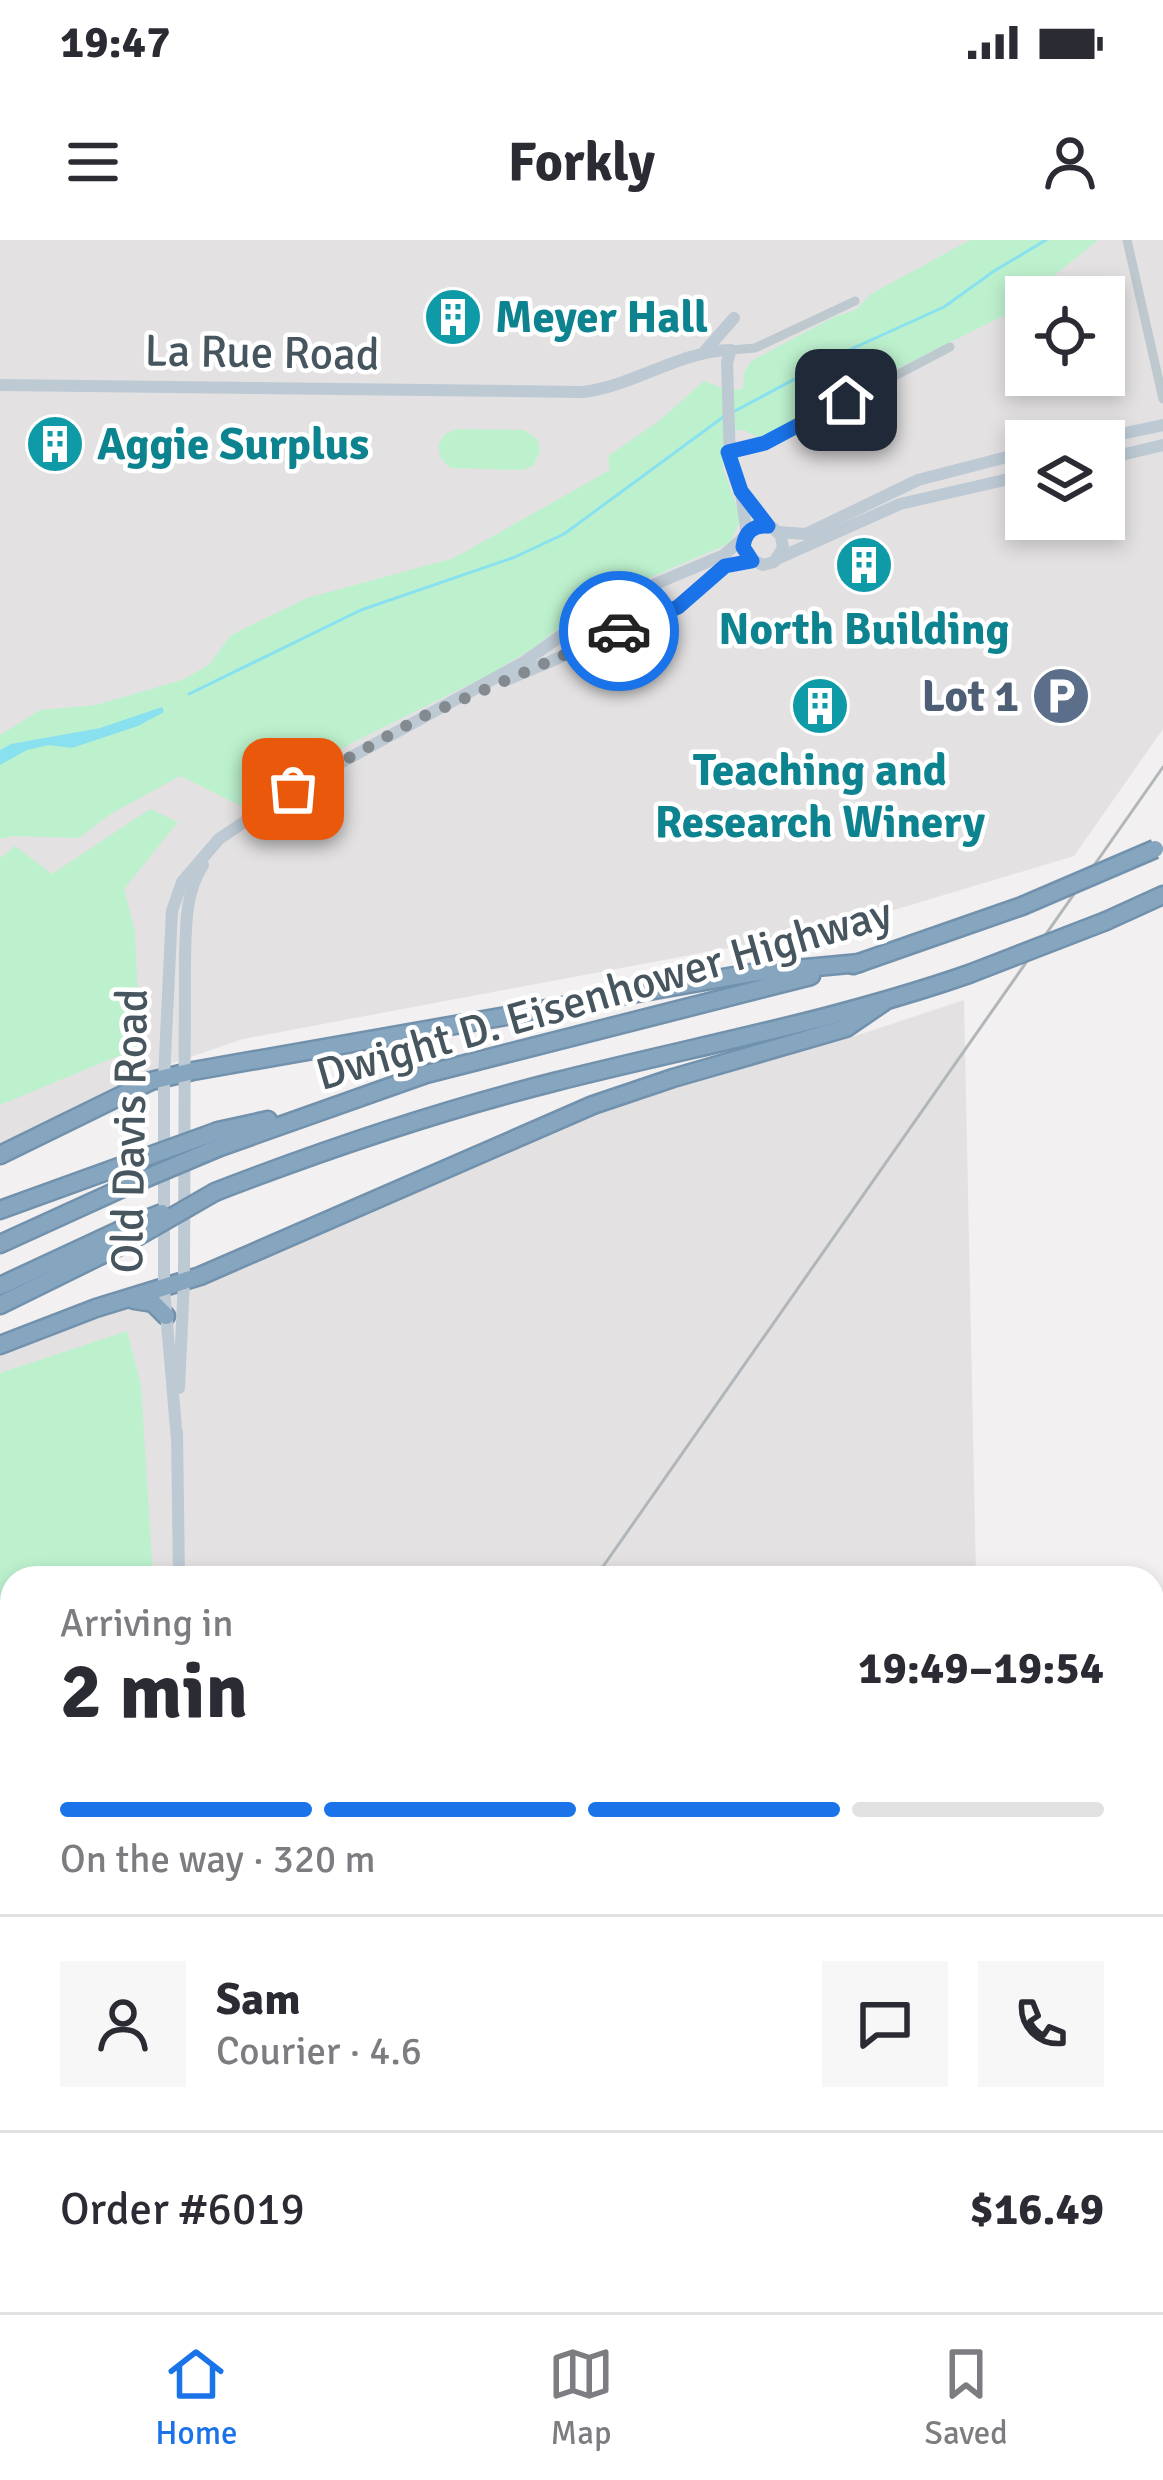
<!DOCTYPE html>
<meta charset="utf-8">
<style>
:root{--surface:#fff;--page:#f7f7f7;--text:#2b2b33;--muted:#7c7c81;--line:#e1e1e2;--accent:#1a73e8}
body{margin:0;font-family:Signika,sans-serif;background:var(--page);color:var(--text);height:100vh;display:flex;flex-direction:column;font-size:45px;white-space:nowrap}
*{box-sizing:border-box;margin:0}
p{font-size:39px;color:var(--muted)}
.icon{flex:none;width:66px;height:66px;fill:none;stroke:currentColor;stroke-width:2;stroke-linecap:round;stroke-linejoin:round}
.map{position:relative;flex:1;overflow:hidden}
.side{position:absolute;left:0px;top:1326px;width:1164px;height:747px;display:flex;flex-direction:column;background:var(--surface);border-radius:36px 36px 0 0;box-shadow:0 6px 18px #0003}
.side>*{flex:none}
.controls{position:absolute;left:1005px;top:36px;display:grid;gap:24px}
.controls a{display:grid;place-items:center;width:120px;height:120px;border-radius:0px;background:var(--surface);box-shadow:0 6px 18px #0003;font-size:60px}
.pin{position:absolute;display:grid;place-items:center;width:102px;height:102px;color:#fff;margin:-51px;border-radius:24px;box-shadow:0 6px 18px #0006}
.courier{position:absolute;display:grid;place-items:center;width:120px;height:120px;margin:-60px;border:9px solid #1a73e8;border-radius:50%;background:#fff;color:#222;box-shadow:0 3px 15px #0007}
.headline em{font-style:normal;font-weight:800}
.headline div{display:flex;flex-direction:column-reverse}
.headline{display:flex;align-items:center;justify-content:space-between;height:204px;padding:0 60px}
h1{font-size:78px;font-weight:800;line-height:90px}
.bar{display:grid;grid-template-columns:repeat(4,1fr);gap:18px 12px;align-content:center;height:144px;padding:0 60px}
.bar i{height:15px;border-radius:9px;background:var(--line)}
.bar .active{background:var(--accent)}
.bar p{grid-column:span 4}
.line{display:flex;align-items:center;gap:30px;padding:0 60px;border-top:3px solid var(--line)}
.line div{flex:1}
.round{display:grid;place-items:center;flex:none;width:126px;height:126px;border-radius:0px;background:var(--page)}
.status{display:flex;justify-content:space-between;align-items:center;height:84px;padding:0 60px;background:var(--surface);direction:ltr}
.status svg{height:33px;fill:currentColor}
header{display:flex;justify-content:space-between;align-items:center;height:156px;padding:0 60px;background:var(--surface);font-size:54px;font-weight:800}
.menu{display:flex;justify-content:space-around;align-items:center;height:168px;border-top:3px solid var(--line);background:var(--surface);font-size:33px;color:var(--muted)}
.menu a{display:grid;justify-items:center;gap:6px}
.menu .active{color:var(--accent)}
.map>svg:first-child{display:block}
</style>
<div class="status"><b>19:47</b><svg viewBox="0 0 49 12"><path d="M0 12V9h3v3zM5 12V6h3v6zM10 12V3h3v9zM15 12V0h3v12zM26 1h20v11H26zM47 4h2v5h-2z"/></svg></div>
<header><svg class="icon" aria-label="menu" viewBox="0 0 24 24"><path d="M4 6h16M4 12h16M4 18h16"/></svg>Forkly<svg class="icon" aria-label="person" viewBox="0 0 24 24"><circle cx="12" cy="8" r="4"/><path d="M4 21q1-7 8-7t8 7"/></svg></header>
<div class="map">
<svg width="1163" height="2072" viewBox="0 0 1163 2072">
<rect width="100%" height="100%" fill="#f2f0f0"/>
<g fill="#e3e1e2" fill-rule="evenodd">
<path d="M0 0H1163V489L1074 616 834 688 243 799 141 834 65 882 0 911ZM1026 57H1104V135H1026ZM1026 201H1104V279H1026Z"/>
<polygon points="964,760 976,1338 12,1338 12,2061 1152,2061 1152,1624 1163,1624 1163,2072 0,2072 0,1112 309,998 613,864 799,808 846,799"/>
</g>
<g fill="#bdf1ce">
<polygon points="970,0 1098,0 1005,75 759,198 744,190 723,191 723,229 741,278 730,303 596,361 530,410 488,435 260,549 241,566 180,536 109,575 79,598 12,596 0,599 0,495 40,470 96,465 182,440 209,425 231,395 307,358 454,318 610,230 608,216 659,181 704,141 727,150 743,149 744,133 751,121 834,77 856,70 871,54"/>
<polygon points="458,189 524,190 537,199 540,211 533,226 522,230 451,228 441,219 438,205 445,194"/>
<polygon points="150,569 178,582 124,649 135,691 140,807 0,865 0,618 15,606 52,634"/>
<polygon points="127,1091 141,1145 153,1338 12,1338 12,1612 0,1612 0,1133"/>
</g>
<polygon fill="#89e1ef" points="162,467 164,472 138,486 72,508 49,505 27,510 0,525 0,510 11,504 100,488"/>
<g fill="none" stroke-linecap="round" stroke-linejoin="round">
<g stroke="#89e1ef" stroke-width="3">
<polyline points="735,171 849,110 944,67 994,31 1046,0"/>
<polyline points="189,454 361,370 515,317 564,294 726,175"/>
</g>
<defs>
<g id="highway">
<polyline points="1106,681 1163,655"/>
<polyline points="853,725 1022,666"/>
<polyline points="218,891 268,880"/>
<polyline points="220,907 426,834 811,736"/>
<polyline points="0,915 151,841 193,831 751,733 860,723"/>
<path d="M215 952C326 909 439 871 554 842 692 807 834 781 969 734"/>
<polyline points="0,970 124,925"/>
<polyline points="0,1004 125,947"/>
<polyline points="0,1046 129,986"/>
<polyline points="134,1060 153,1063 166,1076"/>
<polyline points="0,1065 130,1001"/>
<polyline points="0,1105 96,1068 200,1036 593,865 673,838 846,788 884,762"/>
</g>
</defs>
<use href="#highway" stroke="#7191ac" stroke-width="21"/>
<g stroke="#bdc8cf" stroke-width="9">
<polyline points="1127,0 1163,159"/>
<polyline points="731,110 755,108 855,61"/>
<polyline points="728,212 765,204 950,107"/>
</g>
<g stroke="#bdcad4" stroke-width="12">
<polyline points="705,111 734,78"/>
<path d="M0 145 583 152C634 146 679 111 731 110L727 122 730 223 741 251 768 286"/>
<polyline points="1087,201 1163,185"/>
<polyline points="1104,219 1163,205"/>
<polyline points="741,252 747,295"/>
<polyline points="778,292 806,294 918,240 1026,212"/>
<polyline points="779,318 900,264 1026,235"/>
<polyline points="509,439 678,367 725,326 751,321"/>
<path d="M179 1148 184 1041 185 718C186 686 185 653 203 625"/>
<polyline points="177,1192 179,1338"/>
<polyline points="177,1200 164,1049 164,838 172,671 182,642 219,599 293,549 524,422 603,366 724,315 756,287 773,288 781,296 783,308 774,322 763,325 747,317 744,301"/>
<polyline points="170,2072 170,2061"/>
</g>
<use href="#highway" stroke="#86a6c0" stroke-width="16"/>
<g stroke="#b2b6ba" stroke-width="3">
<polyline points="595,1338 1163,527"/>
<polyline points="87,2072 95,2061"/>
</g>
<defs>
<g id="highway-bridge">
<polyline points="1022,666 1155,609"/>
<polyline points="969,734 1106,681"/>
<polyline points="124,925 218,891"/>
<polyline points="125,947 220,907"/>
<polyline points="129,986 162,973"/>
<polyline points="130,1001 215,952"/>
</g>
</defs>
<use href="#highway-bridge" stroke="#7191ac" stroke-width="21" stroke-linecap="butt"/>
<use href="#highway-bridge" stroke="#86a6c0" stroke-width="16"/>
</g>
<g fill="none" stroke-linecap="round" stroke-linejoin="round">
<polyline stroke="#838b91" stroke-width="12" stroke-dasharray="0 21.6" points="293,549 422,477 619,391"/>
<path stroke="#1a73e8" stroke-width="15" d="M619 391 678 367 725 326 752 321 743 307C745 292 753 285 768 286L741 251 728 212 765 203 846 160"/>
</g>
<defs>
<symbol id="building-disc" viewBox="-11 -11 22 22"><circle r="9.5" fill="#0f9aa8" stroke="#fff"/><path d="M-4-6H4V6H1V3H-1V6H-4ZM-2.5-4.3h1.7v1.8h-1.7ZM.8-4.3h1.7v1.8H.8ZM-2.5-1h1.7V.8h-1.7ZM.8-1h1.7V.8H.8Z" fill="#fff"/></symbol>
<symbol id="parking-disc" viewBox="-11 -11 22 22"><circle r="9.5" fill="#5c6f8a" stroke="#fff"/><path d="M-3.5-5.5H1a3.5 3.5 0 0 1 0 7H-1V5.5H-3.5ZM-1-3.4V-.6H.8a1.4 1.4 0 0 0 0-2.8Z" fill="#fff"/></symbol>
</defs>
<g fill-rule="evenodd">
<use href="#building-disc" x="420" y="44" width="66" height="66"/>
<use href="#building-disc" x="22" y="171" width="66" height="66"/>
<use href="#building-disc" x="831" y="292" width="66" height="66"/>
<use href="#parking-disc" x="1028" y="423" width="66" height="66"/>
<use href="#building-disc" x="787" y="433" width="66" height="66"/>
</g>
<g text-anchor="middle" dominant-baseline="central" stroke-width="9" stroke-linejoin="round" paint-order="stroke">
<g font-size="45" font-weight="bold" fill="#0d838f" stroke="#fff" text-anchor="start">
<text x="495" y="77">Meyer Hall</text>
<text x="97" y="204">Aggie Surplus</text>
<text x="864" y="389" text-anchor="middle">North Building</text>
<text x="820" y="530" text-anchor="middle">Teaching and<tspan x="820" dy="52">Research Winery</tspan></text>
</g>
<g font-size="45" fill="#47555e" stroke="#fff">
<text transform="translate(262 113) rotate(1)">La Rue Road</text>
<text transform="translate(604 754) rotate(-16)">Dwight D. Eisenhower Highway</text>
<text transform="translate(130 891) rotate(-89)">Old Davis Road</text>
</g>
<g font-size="45" font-weight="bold" fill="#4e5e75" stroke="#fff" text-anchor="end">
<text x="1019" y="456">Lot 1</text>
</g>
</g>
</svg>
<div class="controls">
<a><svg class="icon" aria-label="locate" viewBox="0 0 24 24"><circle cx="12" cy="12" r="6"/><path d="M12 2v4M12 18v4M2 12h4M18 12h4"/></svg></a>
<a><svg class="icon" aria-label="layers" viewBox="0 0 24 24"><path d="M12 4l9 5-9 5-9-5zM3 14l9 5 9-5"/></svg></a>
</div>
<div class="pin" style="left:293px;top:549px;background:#ea580c"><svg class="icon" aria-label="bag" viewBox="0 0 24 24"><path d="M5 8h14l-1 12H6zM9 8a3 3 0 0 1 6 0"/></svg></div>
<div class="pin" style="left:846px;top:160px;background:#1f2937"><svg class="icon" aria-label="home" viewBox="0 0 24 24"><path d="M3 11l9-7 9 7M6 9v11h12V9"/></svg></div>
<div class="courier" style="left:619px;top:391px"><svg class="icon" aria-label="car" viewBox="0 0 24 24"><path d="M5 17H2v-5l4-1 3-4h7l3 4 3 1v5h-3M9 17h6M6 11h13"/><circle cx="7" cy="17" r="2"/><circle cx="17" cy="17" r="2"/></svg></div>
<section class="side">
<div class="headline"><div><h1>2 min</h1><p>Arriving in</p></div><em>19:49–19:54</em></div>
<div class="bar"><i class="active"></i><i class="active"></i><i class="active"></i><i></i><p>On the way · 320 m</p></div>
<div class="line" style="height:216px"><a class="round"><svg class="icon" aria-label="person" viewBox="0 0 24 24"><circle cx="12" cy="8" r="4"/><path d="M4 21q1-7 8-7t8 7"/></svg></a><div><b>Sam</b><p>Courier · 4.6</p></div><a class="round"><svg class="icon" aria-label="chat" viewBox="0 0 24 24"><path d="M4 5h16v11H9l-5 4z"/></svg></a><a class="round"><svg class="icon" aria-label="phone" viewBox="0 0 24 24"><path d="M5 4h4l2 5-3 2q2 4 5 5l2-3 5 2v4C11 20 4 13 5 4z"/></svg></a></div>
<div class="line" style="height:156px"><div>Order #6019</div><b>$16.49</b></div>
</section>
</div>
<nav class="menu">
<a class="active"><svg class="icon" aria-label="home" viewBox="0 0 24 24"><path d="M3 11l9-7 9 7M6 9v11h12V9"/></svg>Home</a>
<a><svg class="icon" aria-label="map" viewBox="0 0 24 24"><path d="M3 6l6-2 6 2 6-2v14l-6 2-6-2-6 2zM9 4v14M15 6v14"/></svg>Map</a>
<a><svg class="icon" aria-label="saved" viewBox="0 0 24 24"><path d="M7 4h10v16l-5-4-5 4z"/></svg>Saved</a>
</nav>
